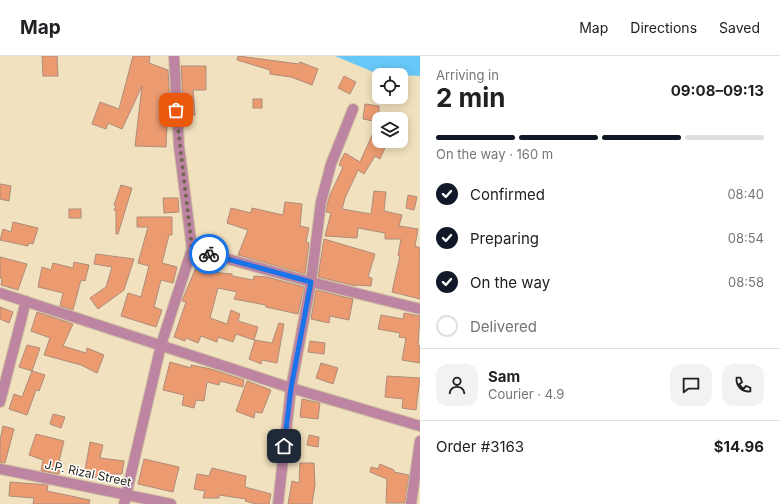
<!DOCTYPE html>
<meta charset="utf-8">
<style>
:root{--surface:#fff;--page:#f2f2f2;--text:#202124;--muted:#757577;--line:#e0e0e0;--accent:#111827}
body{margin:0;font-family:Inter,sans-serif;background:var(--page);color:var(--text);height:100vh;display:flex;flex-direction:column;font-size:15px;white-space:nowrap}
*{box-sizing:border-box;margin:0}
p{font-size:13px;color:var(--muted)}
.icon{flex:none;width:22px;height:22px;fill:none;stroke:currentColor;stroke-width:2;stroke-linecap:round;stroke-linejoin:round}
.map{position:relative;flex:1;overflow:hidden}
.drawer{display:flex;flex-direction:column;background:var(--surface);width:360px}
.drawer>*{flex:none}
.fabs{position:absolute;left:372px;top:12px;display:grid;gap:8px}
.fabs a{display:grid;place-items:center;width:36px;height:36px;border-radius:8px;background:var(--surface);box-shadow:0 2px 10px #0003;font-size:20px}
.pin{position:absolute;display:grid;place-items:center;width:34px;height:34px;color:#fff;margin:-17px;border-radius:8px;box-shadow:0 2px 6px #0006}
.courier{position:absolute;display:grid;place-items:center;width:40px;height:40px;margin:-20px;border:3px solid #1a73e8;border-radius:50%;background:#fff;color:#222;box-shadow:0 1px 5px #0007}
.head em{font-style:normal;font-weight:700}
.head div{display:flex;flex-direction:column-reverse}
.head{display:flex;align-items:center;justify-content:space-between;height:68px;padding:0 16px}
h1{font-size:26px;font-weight:700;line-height:30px}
.bar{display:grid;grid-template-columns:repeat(4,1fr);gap:6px 4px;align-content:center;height:48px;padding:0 16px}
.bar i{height:5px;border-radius:3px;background:var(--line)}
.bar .on{background:var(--accent)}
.bar p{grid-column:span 4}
.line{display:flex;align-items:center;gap:10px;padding:0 16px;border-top:1px solid var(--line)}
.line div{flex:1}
.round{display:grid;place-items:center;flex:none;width:42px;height:42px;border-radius:12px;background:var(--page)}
ol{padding:0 16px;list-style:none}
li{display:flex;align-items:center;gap:12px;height:44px}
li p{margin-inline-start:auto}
li .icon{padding:4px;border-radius:50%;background:var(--accent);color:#fff;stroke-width:4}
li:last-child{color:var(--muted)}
li i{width:22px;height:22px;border:2px solid var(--line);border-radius:50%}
header{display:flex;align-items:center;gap:24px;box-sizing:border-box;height:56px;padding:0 20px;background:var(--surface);border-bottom:1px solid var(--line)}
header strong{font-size:19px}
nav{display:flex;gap:22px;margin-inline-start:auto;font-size:14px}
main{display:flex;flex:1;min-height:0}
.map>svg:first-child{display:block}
</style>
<header>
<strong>Map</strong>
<nav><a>Map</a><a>Directions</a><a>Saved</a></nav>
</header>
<main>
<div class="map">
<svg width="420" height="448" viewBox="0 0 420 448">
<rect width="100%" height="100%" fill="#f2e1be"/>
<polygon fill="#68c8f7" points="335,0 420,0 420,20 378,18"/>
<g fill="#ec9b71" stroke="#ae8c7a">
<polygon points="42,0 57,0 58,20 43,20"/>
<polygon points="133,0 150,0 149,7 168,14 171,67 167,67 166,91 135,90 142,30 122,73 108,67 106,73 92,68 100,46 119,53"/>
<polygon points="238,0 299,8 300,6 318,13 312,29 291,21 270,18 270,14 237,4"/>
<polygon points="181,10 206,10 206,34 193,34 195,59 188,59 188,67 184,67"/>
<polygon points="344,20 356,26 350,38 338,32"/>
<rect x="253" y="43" width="9" height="9"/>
<polygon points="365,48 379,50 379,89 385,92 380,103 375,100 364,118 358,114 345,142 342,153 371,158 374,135 386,136 384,155 402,159 399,170 418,173 415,190 420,192 420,243 392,236 400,200 398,200 401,183 385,183 385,177 358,172 357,182 325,180 331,157 326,156 327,149 330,139 343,111 339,109 341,104 345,97 360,106 378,66 363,63"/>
<polygon points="0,128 11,130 9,145 0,143"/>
<polygon points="121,129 132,132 118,178 116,178 116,155 114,154 116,150 114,149"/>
<polygon points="408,139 417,141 414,154 406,152"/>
<polygon points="163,142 178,142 179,156 164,157"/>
<polygon points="285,146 302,148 300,170 309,172 306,186 309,187 305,218 238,199 248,174 227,167 231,152 251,157 252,152 283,159"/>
<rect x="69" y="153" width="12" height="9"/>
<polygon points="137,161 172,161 172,179 169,179 162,207 177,211 173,227 161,224 154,251 162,254 156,271 121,260 128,237 141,241 149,210 138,207 148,171 137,171"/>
<polygon points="13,166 38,172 33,188 29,187 28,190 0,184 3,173 11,176"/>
<polygon points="324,183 375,198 368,221 372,222 371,230 356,229 356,230 318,221"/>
<polygon points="96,198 134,203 124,234 98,253 90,242 106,231 112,211 94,208"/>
<polygon points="0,201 27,208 18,234 1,229 2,223 0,222"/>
<polygon points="199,204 213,210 210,216 232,218 232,220 253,224 254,220 267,221 304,231 298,258 266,251 266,249 234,243 237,236 218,232 210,262 227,268 231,254 240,258 238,265 258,271 254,284 236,278 233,286 218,281 217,286 201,280 198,287 186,282 185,285 174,281 186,246 182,245"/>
<polygon points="74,206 89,209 85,225 81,224 73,254 60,250 63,237 38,231 42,211 51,214 53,207 73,212"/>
<polygon points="316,234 353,243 349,264 330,260 329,267 311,263"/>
<polygon points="0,251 13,256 9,267 0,263"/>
<polygon points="37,256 73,268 63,290 86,297 87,292 104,299 97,317 81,309 44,299 50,282 31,275"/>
<polygon points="404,257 420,260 418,289 420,290 420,307 402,304 406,282 399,281 400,277 378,273 381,259 403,263"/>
<polygon points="279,267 284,268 277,307 262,304 261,308 249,303 255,284 272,287"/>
<polygon points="310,285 325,287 324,298 308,296"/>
<polygon points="27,289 40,292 32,315 19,311"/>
<polygon points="170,306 191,312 191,309 211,313 244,324 243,331 220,325 219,329 207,326 204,345 196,344 194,352 182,349 184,339 163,334"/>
<polygon points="321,307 338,312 333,328 316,322"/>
<polygon points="32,315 45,319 39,335 36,334 27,359 9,353 14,338 22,341"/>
<polygon points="387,320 420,322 416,354 402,352 403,343 385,341"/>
<polygon points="247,325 271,334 262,357 255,356 254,362 236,355"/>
<polygon points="302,343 320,347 318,363 300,361"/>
<polygon points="53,358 65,361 61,372 50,368"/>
<polygon points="3,370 14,373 5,407 0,407 0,384"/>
<polygon points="36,378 64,385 59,405 61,405 59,418 41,415 43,404 29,399"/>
<polygon points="309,379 319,381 318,391 307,389"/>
<polygon points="90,386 103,389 100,402 124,405 122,418 113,418 112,424 84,420"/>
<polygon points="144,403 179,411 173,436 138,428"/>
<polygon points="300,407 314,407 315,429 312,448 288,448 292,425 299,427"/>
<polygon points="380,408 394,414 394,416 409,419 405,447 386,447 387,423 370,416 371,411 378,413"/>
<polygon points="212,412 246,420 245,431 271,438 269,448 256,448 245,445 246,443 219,439 219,442 203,442 205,435 194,433 197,418 209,420"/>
<polygon points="10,426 48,429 47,435 90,444 89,448 33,448 34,442 9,440"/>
</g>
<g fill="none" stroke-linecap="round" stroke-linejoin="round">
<defs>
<g id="minor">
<polyline points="192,193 311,226 420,253"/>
<polyline points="0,346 26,245"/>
<polyline points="0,413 171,448"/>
<polyline points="124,448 161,289 192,193 179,90 174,0"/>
<polyline points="278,448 291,332 311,226 321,146 331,108 353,53"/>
<polyline points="411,448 420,385"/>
</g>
<polyline id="tertiary" points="0,237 291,332 420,370"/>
</defs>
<use href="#minor" stroke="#cebfa0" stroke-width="12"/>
<use href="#tertiary" stroke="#cebfa0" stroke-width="12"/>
<use href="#minor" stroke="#bd85a1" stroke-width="10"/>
<use href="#tertiary" stroke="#bd85a1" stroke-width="10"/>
</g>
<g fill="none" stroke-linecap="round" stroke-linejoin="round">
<polyline stroke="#706651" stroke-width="4" stroke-dasharray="0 7.2" points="176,54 192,193 209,198"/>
<polyline stroke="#1a73e8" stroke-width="5" points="209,198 311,226 291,332 284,390"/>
</g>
<g text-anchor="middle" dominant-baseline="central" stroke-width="3" stroke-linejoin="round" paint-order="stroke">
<g font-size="12" fill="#2a2417" stroke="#fff">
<text transform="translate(88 417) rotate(12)">J.P. Rizal Street</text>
</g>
</g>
</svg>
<div class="fabs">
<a><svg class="icon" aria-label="locate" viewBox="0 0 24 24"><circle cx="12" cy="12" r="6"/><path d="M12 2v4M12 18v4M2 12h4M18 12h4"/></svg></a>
<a><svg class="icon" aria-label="layers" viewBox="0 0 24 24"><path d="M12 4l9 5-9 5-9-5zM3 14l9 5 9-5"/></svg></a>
</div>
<div class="pin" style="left:176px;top:54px;background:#ea580c"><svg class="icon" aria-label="bag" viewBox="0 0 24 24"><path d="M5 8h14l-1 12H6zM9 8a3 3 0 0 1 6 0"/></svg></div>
<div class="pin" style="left:284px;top:390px;background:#1f2937"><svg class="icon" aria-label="home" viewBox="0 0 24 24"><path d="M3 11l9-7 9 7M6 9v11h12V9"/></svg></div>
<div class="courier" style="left:209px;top:198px"><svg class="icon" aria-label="bike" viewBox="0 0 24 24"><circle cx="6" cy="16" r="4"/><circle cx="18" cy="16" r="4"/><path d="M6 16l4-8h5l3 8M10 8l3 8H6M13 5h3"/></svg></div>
</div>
<section class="drawer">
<div class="head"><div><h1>2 min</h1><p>Arriving in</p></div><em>09:08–09:13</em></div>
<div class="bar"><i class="on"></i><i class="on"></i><i class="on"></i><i></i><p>On the way · 160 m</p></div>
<ol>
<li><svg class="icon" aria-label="check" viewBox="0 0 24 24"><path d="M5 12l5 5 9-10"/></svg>Confirmed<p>08:40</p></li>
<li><svg class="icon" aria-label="check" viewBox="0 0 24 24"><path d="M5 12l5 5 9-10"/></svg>Preparing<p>08:54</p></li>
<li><svg class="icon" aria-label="check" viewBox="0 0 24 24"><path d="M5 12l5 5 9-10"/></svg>On the way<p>08:58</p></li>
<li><i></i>Delivered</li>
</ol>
<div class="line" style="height:72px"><a class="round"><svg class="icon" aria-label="person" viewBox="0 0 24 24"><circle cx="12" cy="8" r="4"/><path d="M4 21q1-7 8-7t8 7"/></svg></a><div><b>Sam</b><p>Courier · 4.9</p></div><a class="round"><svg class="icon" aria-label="chat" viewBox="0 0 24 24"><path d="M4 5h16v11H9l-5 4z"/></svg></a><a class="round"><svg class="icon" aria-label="phone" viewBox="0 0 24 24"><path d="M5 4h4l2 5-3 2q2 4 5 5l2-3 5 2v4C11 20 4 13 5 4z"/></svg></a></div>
<div class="line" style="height:52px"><div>Order #3163</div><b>$14.96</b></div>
</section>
</main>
